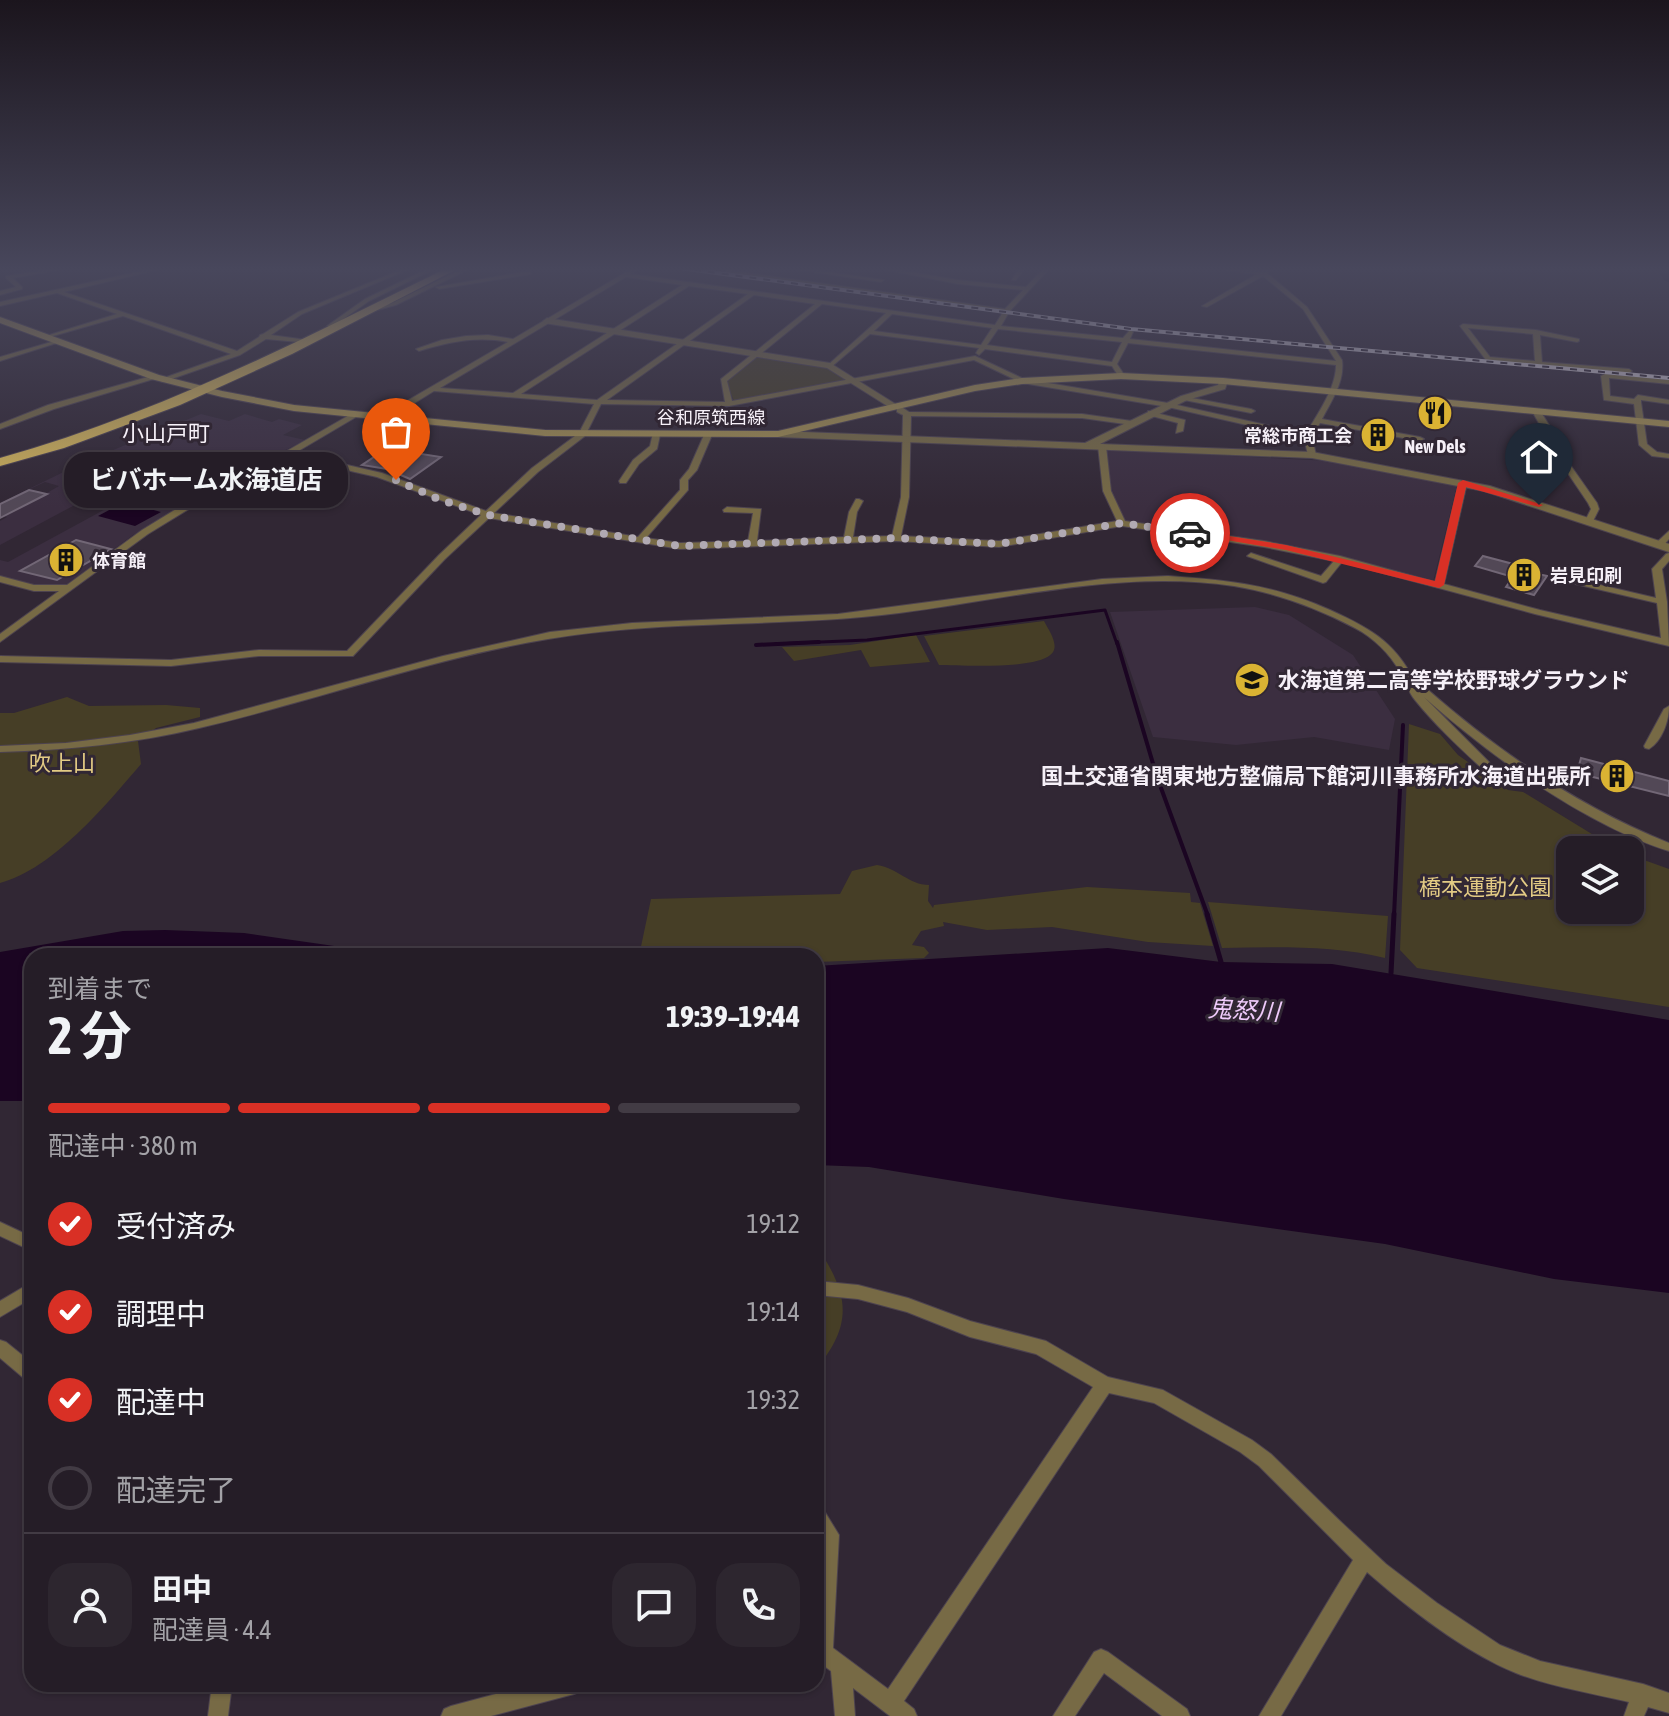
<!DOCTYPE html>
<html lang="ja">
<meta charset="utf-8">
<style>
:root{--surface:#251d27;--page:#2d262f;--text:#f1f3f6;--muted:#a3a2a7;--line:#423b44;--accent:#d93025}
body{margin:0;font-family:"Asap Condensed","Noto Sans JP",sans-serif;background:var(--page);color:var(--text);height:100vh;display:flex;flex-direction:column;font-size:30px;white-space:nowrap}
*{box-sizing:border-box;margin:0}
p{font-size:26px;color:var(--muted)}
.icon{flex:none;width:44px;height:44px;fill:none;stroke:currentColor;stroke-width:2;stroke-linecap:round;stroke-linejoin:round}
.map{position:relative;flex:1;overflow:hidden}
.panel{position:absolute;left:24px;top:948px;width:800px;height:744px;display:flex;flex-direction:column;background:var(--surface);border-radius:24px;box-shadow:0 2px 6px #0004,0 0 0 2px var(--line)}
.panel>*{flex:none}
.tools{position:absolute;left:1556px;top:836px;display:grid;gap:16px}
.tools a{display:grid;place-items:center;width:88px;height:88px;border-radius:16px;background:var(--surface);box-shadow:0 2px 6px #0004,0 0 0 2px var(--line);font-size:40px}
.pin{position:absolute;display:grid;place-items:center;width:68px;height:68px;color:#fff;margin:-82px -34px;border-radius:50% 50% 50% 0;rotate:-45deg;box-shadow:0 0 8px #0007}
.pin .icon{rotate:45deg}
.courier{position:absolute;display:grid;place-items:center;width:80px;height:80px;margin:-40px;border:6px solid #d93025;border-radius:50%;background:#fff;color:#222;box-shadow:0 2px 10px #0007}
.bubble{position:absolute;height:56px;border-radius:24px;background:var(--surface);box-shadow:0 2px 6px #0004,0 0 0 2px var(--line);font-size:26px;font-weight:700;line-height:56px;text-align:center}
.head em{font-style:normal;font-weight:700}
.head div{display:flex;flex-direction:column-reverse}
.head{display:flex;align-items:center;justify-content:space-between;height:136px;padding:0 24px}
h1{font-size:52px;font-weight:700;line-height:60px}
.bar{display:grid;grid-template-columns:repeat(4,1fr);gap:12px 8px;align-content:center;height:96px;padding:0 24px}
.bar i{height:10px;border-radius:6px;background:var(--line)}
.bar .on{background:var(--accent)}
.bar p{grid-column:span 4}
.line{display:flex;align-items:center;gap:20px;padding:0 24px;border-top:2px solid var(--line)}
.line div{flex:1}
.round{display:grid;place-items:center;flex:none;width:84px;height:84px;border-radius:24px;background:var(--page)}
ol{padding:0 24px;list-style:none}
li{display:flex;align-items:center;gap:24px;height:88px}
li p{margin-inline-start:auto}
li .icon{padding:8px;border-radius:50%;background:var(--accent);color:#fff;stroke-width:4}
li:last-child{color:var(--muted)}
li i{width:44px;height:44px;border:4px solid var(--line);border-radius:50%}
.map>svg:first-child{display:block}
</style>
<div class="map">
<svg width="1669" height="1716" viewBox="0 0 1669 1716">
<rect width="100%" height="100%" fill="#312734"/>
<g fill="#3b2e40">
<polygon points="201,414 229,421 245,414 272,422 279,419 302,425 283,435 305,440 216,486 133,535 67,584 37,586 0,576 0,560 8,562 111,506 86,499 0,545 0,521 7,517 0,515 28,504 59,486 45,482 0,503 84,462"/>
<polygon points="1115,450 1331,461 1457,486 1433,582 1311,550 1125,522 1110,489 1106,451"/>
<polygon points="1255,607 1289,615 1353,655 1395,719 1389,750 1314,737 1236,745 1153,737 1110,612"/>
</g>
<g fill="#463e26">
<polygon points="757,356 827,367 848,381 734,401 725,381"/>
<path d="M1044 621C1048 629 1057 641 1054 650 1047 671 960 665 939 665L924 636Z"/>
<polygon points="916,635 930,662 870,667 861,650 794,661 782,647 850,645"/>
<path d="M67 697 89 706 166 705 200 708V717L156 728 138 741 141 764C106 805 53 869 0 883V713H14Z"/>
<polygon points="1409,724 1440,734 1458,755 1508,790 1523,792 1618,850 1570,850 1570,910 1630,910 1630,855 1669,869 1669,1007 1417,968 1400,950"/>
<path d="M877 865C898 868 909 885 929 885L928 901 933 908 934 905 1087 887 1190 893 1191 902 1200 903 1213 946 1148 942 1052 927 987 930 943 922 944 926 921 931 912 945 924 947 929 953 924 958 816 962V956H639L651 899 840 894 852 871Z"/>
<path d="M1208 902 1388 916 1385 958C1332 945 1276 947 1222 948Z"/>
<path d="M816 1245C848 1293 855 1322 816 1369Z"/>
</g>
<g fill="#1b0522">
<polygon points="124,502 161,512 135,526 98,516"/>
<polygon points="165,930 244,933 376,952 440,956 32,956 32,1101 0,1101 0,952 123,931"/>
<polygon points="1108,948 1221,962 1332,964 1669,1020 1669,1293 1554,1279 1385,1244 1064,1199 869,1167 816,1165 816,966"/>
</g>
<g fill="none" stroke-linecap="round" stroke-linejoin="round">
<polyline stroke="#1b0522" stroke-width="3" points="775,644 867,640 1105,610 1117,644"/>
<g stroke="#1b0522" stroke-width="4">
<polyline points="1117,642 1157,777 1208,916"/>
<polyline points="756,645 819,642"/>
<polyline points="1394,916 1403,725"/>
</g>
<g stroke="#1b0522" stroke-width="5">
<polyline points="1207,914 1221,962"/>
<polyline points="1391,973 1394,914"/>
</g>
<polygon fill="#1b0522" fill-rule="evenodd" points="1656,268 1668,268 1669,282 1665,281"/>
</g>
<g fill="#524856" stroke="#726776" stroke-width="2">
<polygon points="386,449 402,451 441,457 410,479 387,469 362,465"/>
<polygon points="29,490 47,494 0,518 0,504"/>
<polygon points="76,540 111,549 57,580 20,571"/>
<polygon points="1483,556 1536,570 1533,573 1547,576 1534,595 1506,587 1513,577 1475,566"/>
<polygon points="1581,758 1669,781 1669,796 1577,773"/>
</g>
<g fill="none" stroke-linecap="round" stroke-linejoin="round">
<defs>
<g id="minor">
<polygon points="57,268 69,268 13,278 22,287 22,289 0,295 0,291 16,287 6,278 6,276"/>
<polygon points="155,268 165,268 64,292 237,351 259,337 260,335 263,334 298,312 405,268 412,268 302,314 271,335 307,340 310,342 309,343 266,339 240,355 163,382 161,381 161,379 231,354 123,316 46,338 46,336 117,314 57,293 0,306 0,302"/>
<polygon points="429,268 436,268 369,301 332,327 327,326 365,299"/>
<polygon points="464,268 471,268 396,305 370,312 367,310 392,303"/>
<path d="M633 268H640L631 274 995 325 1003 312 724 272 727 270 1005 309 1023 290 958 284 877 268H888L958 280 1026 287 1044 268H1050L1009 312 1001 326 1123 338 1130 330 1133 332 1130 339 1336 361 1303 309 1263 276 1207 307 1202 306 1257 274 1224 270 1221 268 1262 271 1268 268H1275L1267 273 1307 307 1342 360C1345 381 1332 400 1322 419L1420 437 1424 439 1420 441 1320 423 1312 437 1316 455 1312 457 1308 455 1304 438 1168 407 1022 383 974 360 729 406 601 404 585 436 538 472 494 513 638 537 680 490V480L689 469 704 435 708 433 712 435 697 470 688 480V490L646 538 680 543 748 541 753 513 724 512 723 510 727 507 761 509 757 541 844 537 849 512 856 499H859L863 501 857 512 853 537 892 536 901 497 903 415 897 412V408H903L909 412 1082 414 1132 421 1136 423 1132 425 1082 418 911 416 909 497 901 536 999 541 1117 521 1103 491 1098 446 1102 444 1106 446 1111 491 1125 521 1264 541 1340 556 1435 582 1459 483 1463 481 1467 483 1444 584 1540 610 1661 638 1657 603 1571 583 1569 581 1575 571 1578 570 1583 573 1579 580 1656 598 1652 569 1666 554 1669 553V561L1662 569 1667 602 1669 646 1535 614 1342 562 1326 582 1323 583 1247 556 1251 553 1254 554 1321 576 1334 561 1264 547 1122 526 999 547 896 541 680 549 489 518 445 559 353 656H259L171 666 0 662V656L171 660 259 650 347 651 439 555 481 515 377 477 289 457 223 488 148 534 0 642V634L59 591H34L0 582V576L34 585H67L142 530 217 484 285 452 353 413H356V417L295 453 382 473 486 511 532 468 579 433 594 404 434 391 387 420H381V416L508 342C476 336 449 342 419 351L416 349 442 340 466 336 488 335 513 339ZM626 277 682 285 513 393 440 388ZM689 286 748 294 597 400 521 394ZM754 295 815 304 721 379 725 402 607 400ZM822 304 886 313 828 365V367L830 368 870 334 979 348 976 353 979 355 985 349 1112 366 1119 377 1121 378 1125 376 1117 364 1128 343 1336 365C1336 389 1317 414 1306 434L1168 403 1024 379 975 356 732 401 727 381ZM892 314 992 328 981 345 874 331ZM998 329 1122 342 1112 362 987 345Z"/>
<polygon points="786,268 800,268 884,280 881,282"/>
<polygon points="1019,268 1025,268 1016,280 1012,280"/>
<polygon points="529,271 531,274 439,289 436,287"/>
<path d="M1463 324 1536 330 1579 339V341L1577 342 1540 335 1542 362 1629 369 1632 371 1629 373 1486 360 1460 326ZM1468 328 1533 334 1535 361 1490 357Z"/>
<polygon points="58,340 63,341 0,361 0,357"/>
<polygon points="1605,374 1669,380 1669,384 1609,378 1610,396 1634,399 1638,395 1669,400 1669,404 1641,400 1641,402 1647,444 1657,452 1669,454 1669,458 1652,456 1639,445 1634,404 1604,400 1601,376"/>
<polygon points="155,375 159,377 157,378 54,409 0,429 0,424 48,405"/>
<polygon points="1181,396 1251,409 1255,411 1251,413 1184,400 1181,400"/>
<polygon points="1533,409 1539,409 1549,425 1571,466 1597,503 1599,509 1592,523 1585,521 1591,509 1588,503 1563,466 1532,411"/>
<polygon points="1148,411 1185,420 1183,431 1176,433 1178,423 1148,415"/>
<polygon points="653,433 660,435 657,449 639,464 626,483 620,483 619,481 633,460 650,446"/>
<polygon points="1669,531 1669,539 1662,547 1656,547 1656,543"/>
<path d="M1168 576C1228 580 1275 585 1330 610 1374 630 1398 644 1419 690L1427 689C1499 752 1579 807 1669 843V851C1585 825 1489 755 1424 697L1510 783 1508 785H1500C1471 758 1440 731 1415 700 1408 692 1406 681 1400 672 1390 654 1373 637 1355 628 1317 608 1276 593 1234 586 1123 569 1009 599 899 613 783 628 664 619 548 639 429 659 315 701 199 728 133 744 67 750 0 752V746L66 743 130 735 194 723 443 656 550 632 632 623 838 614 1102 579Z"/>
<path d="M1669 706C1669 721 1662 741 1649 749L1645 748 1644 746 1664 709Z"/>
<polygon points="0,1222 32,1237 32,1251 0,1236"/>
<path d="M816 1281 858 1285 908 1298 970 1321 1046 1341 1108 1377 1163 1390 1252 1440 1271 1454 1340 1521 1386 1564 1437 1603 1500 1645 1540 1661 1643 1684 1669 1693V1713L1648 1707 1644 1716H1624L1629 1702C1591 1693 1552 1687 1516 1673 1466 1653 1408 1608 1367 1572L1281 1716H1259L1353 1560 1259 1466 1240 1452 1154 1403 1109 1393 904 1701 914 1709 917 1716H890L853 1688 855 1716H835L831 1671 816 1660V1604L820 1538 816 1532V1507L823 1509 839 1535 833 1648 888 1689 1093 1387 1036 1354 970 1337 907 1312 858 1299 816 1295Z"/>
<polygon points="32,1282 32,1298 0,1317 0,1301"/>
<polygon points="0,1340 6,1342 32,1363 32,1382 26,1380 0,1358"/>
<polygon points="1101,1649 1108,1652 1187,1709 1190,1716 1162,1716 1104,1673 1075,1716 1053,1716 1094,1652"/>
<polygon points="212,1684 232,1684 228,1716 208,1716"/>
<polygon points="534,1684 584,1684 581,1691 574,1694 491,1716 441,1716 444,1709 451,1706"/>
</g>
<g id="tertiary">
<polygon points="547,318 830,363 897,405 889,407 827,368 544,323 543,321"/>
<polygon points="1220,379 1228,381 1225,389 1187,400 1100,444 1312,452 1490,486 1669,544 1669,552 1484,491 1312,458 778,437 773,434 778,431 1085,443 1181,396 1218,385"/>
</g>
<polygon id="secondary" points="0,317 159,375 222,391 294,405 545,430 778,431 975,385 1022,378 1121,373 1223,378 1669,421 1669,427 1223,384 1121,379 1022,384 975,391 778,437 545,436 294,411 222,397 151,379 0,323"/>
<path id="trunk" d="M447 268H459L292 354 180 405 64 448 0 466V458C158 414 301 340 447 268Z"/>
</defs>
<use href="#minor" stroke="#4d434f" stroke-width="2"/>
<use href="#tertiary" stroke="#4d434f" stroke-width="2"/>
<use href="#secondary" stroke="#4d434f" stroke-width="2"/>
<use href="#trunk" stroke="#4d434f" stroke-width="2"/>
<use href="#minor" fill="#776a45" fill-rule="evenodd"/>
<use href="#tertiary" fill="#776a45" fill-rule="evenodd"/>
<use href="#secondary" fill="#a18d50" fill-rule="evenodd"/>
<use href="#trunk" fill="#d1b35a" fill-rule="evenodd"/>
<defs>
<polyline id="rail" points="680,268 1131,329 1669,378"/>
</defs>
<use href="#rail" stroke="#c8c1ca" stroke-width="4"/>
<use href="#rail" stroke="#312734" stroke-width="2" stroke-dasharray="7" stroke-linecap="butt"/>
</g>
<linearGradient id="sky" x2="0" y2="1"><stop stop-color="#1b151d"/><stop offset="0.53" stop-color="#48475c"/><stop offset="1" stop-color="#48475c" stop-opacity="0"/></linearGradient>
<rect width="1669" height="508" fill="url(#sky)"/>
<polygon fill="#d93025" points="1463,480 1543,505 1539,507 1466,487 1444,585 1439,588 1286,550 1185,533 1190,530 1286,545 1435,581 1458,483"/>
<g fill="none" stroke-linecap="round" stroke-linejoin="round">
<polyline stroke="#b1aab3" stroke-width="8" stroke-dasharray="0 14.4" points="396,480 438,499 488,515 680,546 896,538 999,544 1122,523 1190,533"/>
</g>
<defs>
<symbol id="restaurant-disc" viewBox="-11 -11 22 22"><circle r="9.5" fill="#dab333" stroke="#312734"/><path d="M-5-6h1v4h1v-4h1v4h1v-4h1v5L-1.5 .5V6h-2V.5L-5-1ZM5-6V6H3V1.5H1.5Q1.5-4 5-6Z" fill="#111"/></symbol>
<symbol id="building-disc" viewBox="-11 -11 22 22"><circle r="9.5" fill="#dab333" stroke="#312734"/><path d="M-4-6H4V6H1V3H-1V6H-4ZM-2.5-4.3h1.7v1.8h-1.7ZM.8-4.3h1.7v1.8H.8ZM-2.5-1h1.7V.8h-1.7ZM.8-1h1.7V.8H.8Z" fill="#111"/></symbol>
<symbol id="school-disc" viewBox="-11 -11 22 22"><circle r="9.5" fill="#dab333" stroke="#312734"/><path d="M0-5L7-2L0 1L-7-2ZM-4 1L0 2.5L4 1V4Q0 6-4 4Z" fill="#111"/></symbol>
</defs>
<g fill-rule="evenodd">
<use href="#restaurant-disc" x="1415" y="393" width="40" height="40"/>
<use href="#building-disc" x="1358" y="415" width="40" height="40"/>
<use href="#building-disc" x="46" y="540" width="40" height="40"/>
<use href="#building-disc" x="1504" y="555" width="40" height="40"/>
<use href="#school-disc" x="1232" y="660" width="40" height="40"/>
<use href="#building-disc" x="1597" y="756" width="40" height="40"/>
</g>
<g text-anchor="middle" dominant-baseline="central" stroke-width="6" stroke-linejoin="round" paint-order="stroke">
<g font-size="18" fill="#f6f0f8" stroke="#312734">
<text x="711" y="417">谷和原筑西線</text>
</g>
<g font-size="18" font-weight="bold" fill="#f6f0f8" stroke="#312734" text-anchor="start">
<text x="1352" y="435" text-anchor="end">常総市商工会</text>
<text x="1435" y="446" text-anchor="middle">New Dels</text>
<text x="92" y="560">体育館</text>
<text x="1550" y="575">岩見印刷</text>
</g>
<g font-size="22" fill="#f6f0f8" stroke="#312734">
<text x="166" y="433">小山戸町</text>
</g>
<g font-size="22" font-weight="bold" fill="#f6f0f8" stroke="#312734" text-anchor="start">
<text x="1278" y="680">水海道第二高等学校野球グラウンド</text>
<text x="1591" y="776" text-anchor="end">国土交通省関東地方整備局下館河川事務所水海道出張所</text>
</g>
<g font-size="22" fill="#e3cb84" stroke="#312734">
<text x="62" y="763">吹上山</text>
<text x="1485" y="887">橋本運動公園</text>
</g>
<g font-size="24" font-style="italic" fill="#efcbfb" stroke="#312734">
<text transform="translate(1244 1010) rotate(3)">鬼怒川</text>
</g>
</g>
</svg>
<div class="tools">
<a><svg class="icon" aria-label="layers" viewBox="0 0 24 24"><path d="M12 4l9 5-9 5-9-5zM3 14l9 5 9-5"/></svg></a>
</div>
<div class="pin" style="left:396px;top:480px;background:#ea580c"><svg class="icon" aria-label="bag" viewBox="0 0 24 24"><path d="M5 8h14l-1 12H6zM9 8a3 3 0 0 1 6 0"/></svg></div>
<div class="pin" style="left:1539px;top:505px;background:#1f2937"><svg class="icon" aria-label="home" viewBox="0 0 24 24"><path d="M3 11l9-7 9 7M6 9v11h12V9"/></svg></div>
<div class="courier" style="left:1190px;top:533px"><svg class="icon" aria-label="car" viewBox="0 0 24 24"><path d="M5 17H2v-5l4-1 3-4h7l3 4 3 1v5h-3M9 17h6M6 11h13"/><circle cx="7" cy="17" r="2"/><circle cx="17" cy="17" r="2"/></svg></div>
<div class="bubble" style="left:64px;top:452px;width:284px">ビバホーム水海道店</div>
<section class="panel">
<div class="head"><div><h1>2 分</h1><p>到着まで</p></div><em>19:39–19:44</em></div>
<div class="bar"><i class="on"></i><i class="on"></i><i class="on"></i><i></i><p>配達中 · 380 m</p></div>
<ol>
<li><svg class="icon" aria-label="check" viewBox="0 0 24 24"><path d="M5 12l5 5 9-10"/></svg>受付済み<p>19:12</p></li>
<li><svg class="icon" aria-label="check" viewBox="0 0 24 24"><path d="M5 12l5 5 9-10"/></svg>調理中<p>19:14</p></li>
<li><svg class="icon" aria-label="check" viewBox="0 0 24 24"><path d="M5 12l5 5 9-10"/></svg>配達中<p>19:32</p></li>
<li><i></i>配達完了</li>
</ol>
<div class="line" style="height:144px"><a class="round"><svg class="icon" aria-label="person" viewBox="0 0 24 24"><circle cx="12" cy="8" r="4"/><path d="M4 21q1-7 8-7t8 7"/></svg></a><div><b>田中</b><p>配達員 · 4.4</p></div><a class="round"><svg class="icon" aria-label="chat" viewBox="0 0 24 24"><path d="M4 5h16v11H9l-5 4z"/></svg></a><a class="round"><svg class="icon" aria-label="phone" viewBox="0 0 24 24"><path d="M5 4h4l2 5-3 2q2 4 5 5l2-3 5 2v4C11 20 4 13 5 4z"/></svg></a></div>
</section>
</div>
